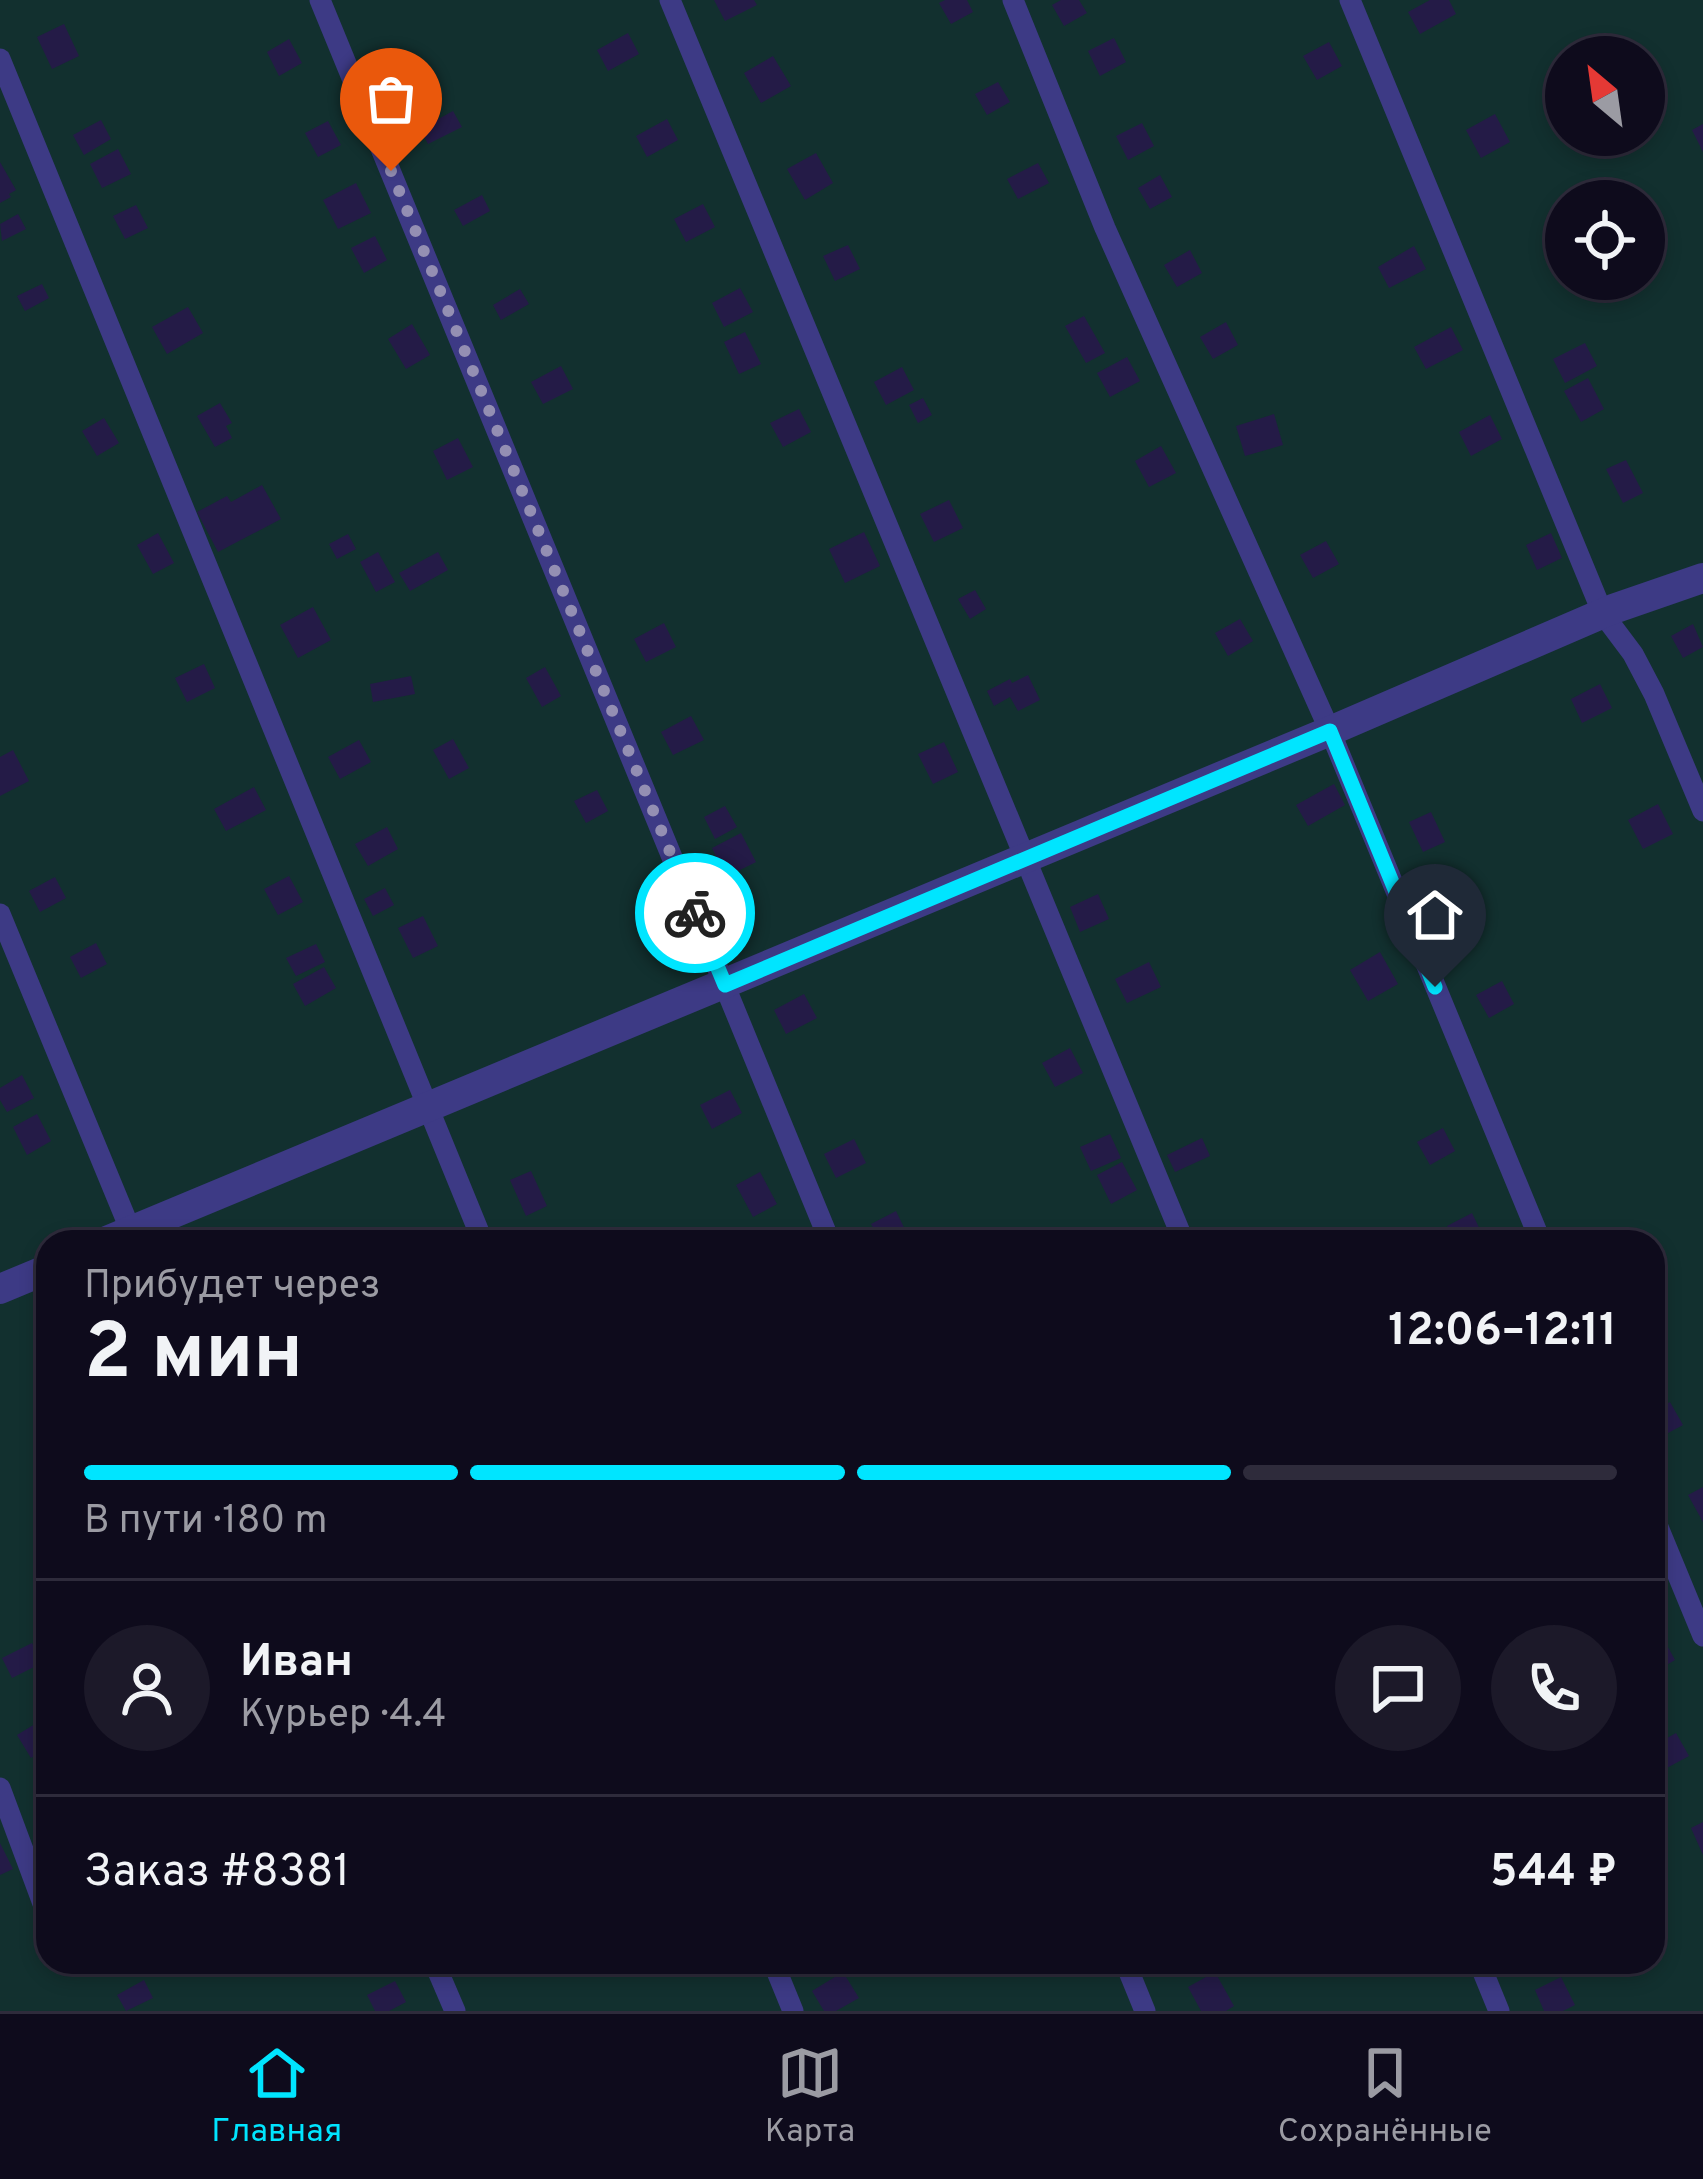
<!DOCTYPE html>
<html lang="ru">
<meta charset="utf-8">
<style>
:root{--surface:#0e0b1c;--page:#1c1929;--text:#f1f3f6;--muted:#9b9ba3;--line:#2e2b3b;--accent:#00e5ff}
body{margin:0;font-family:Overpass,sans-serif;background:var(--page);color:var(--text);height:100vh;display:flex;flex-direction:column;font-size:45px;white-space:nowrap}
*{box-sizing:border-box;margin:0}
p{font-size:39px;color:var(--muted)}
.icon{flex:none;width:66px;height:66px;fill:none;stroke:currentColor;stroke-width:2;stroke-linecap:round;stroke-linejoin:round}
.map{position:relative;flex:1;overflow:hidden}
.panel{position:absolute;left:36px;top:1230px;width:1629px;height:744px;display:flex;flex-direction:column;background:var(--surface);border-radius:36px;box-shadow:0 6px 18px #0003,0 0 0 3px var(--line)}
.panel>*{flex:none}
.needle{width:78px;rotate:331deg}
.controls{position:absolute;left:1545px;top:36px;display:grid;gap:24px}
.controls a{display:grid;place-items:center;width:120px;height:120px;border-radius:50%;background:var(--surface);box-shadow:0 6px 18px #0003,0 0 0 3px var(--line);font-size:60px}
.pin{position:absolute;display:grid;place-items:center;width:102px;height:102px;color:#fff;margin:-123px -51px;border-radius:50% 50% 50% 0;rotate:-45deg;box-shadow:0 0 12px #0007}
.pin .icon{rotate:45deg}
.courier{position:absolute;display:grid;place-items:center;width:120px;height:120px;margin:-60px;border:9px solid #00e5ff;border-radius:50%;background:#fff;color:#222;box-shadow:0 3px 15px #0007}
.summary em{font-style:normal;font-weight:700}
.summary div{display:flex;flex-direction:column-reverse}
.summary{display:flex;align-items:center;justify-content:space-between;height:204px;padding:0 48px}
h1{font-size:78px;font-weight:700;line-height:90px}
.bar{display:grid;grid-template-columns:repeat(4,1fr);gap:18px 12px;align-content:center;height:144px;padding:0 48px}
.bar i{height:15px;border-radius:9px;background:var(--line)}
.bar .active{background:var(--accent)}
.bar p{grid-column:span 4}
.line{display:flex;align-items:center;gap:30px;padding:0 48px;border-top:3px solid var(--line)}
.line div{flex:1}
.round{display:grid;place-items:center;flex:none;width:126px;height:126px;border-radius:63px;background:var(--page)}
.tab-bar{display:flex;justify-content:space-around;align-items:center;height:168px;border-top:3px solid var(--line);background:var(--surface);font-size:33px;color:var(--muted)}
.tab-bar a{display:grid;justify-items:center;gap:6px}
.tab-bar .active{color:var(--accent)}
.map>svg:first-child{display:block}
</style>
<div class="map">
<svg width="1703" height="2011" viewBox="0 0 1703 2011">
<rect width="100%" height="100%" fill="#130f26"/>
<path fill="#12302f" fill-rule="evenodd" d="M0 0H1703V2011H0ZM1566 57H1644V135H1566ZM1566 201H1644V279H1566ZM48 1242H1653V1962H48Z"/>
<g fill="#241b47">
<polygon points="714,0 754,0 757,5 725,21"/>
<polygon points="945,0 967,0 973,12 951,24 939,3"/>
<polygon points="1061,0 1079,0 1087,13 1064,26 1052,5"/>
<polygon points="1430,0 1449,0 1456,14 1420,34 1408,12"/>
<polygon points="64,24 79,56 52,69 37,37"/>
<polygon points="628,33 639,54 608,71 597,50"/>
<polygon points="1114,38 1126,62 1100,76 1088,51"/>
<polygon points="289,39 302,63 279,76 267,52"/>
<polygon points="1329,42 1342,66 1317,80 1303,56"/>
<polygon points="773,56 791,86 761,103 744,73"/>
<polygon points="998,82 1010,102 987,115 975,94"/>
<polygon points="453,111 462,127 428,144 420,129"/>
<polygon points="1495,114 1510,142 1481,158 1466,130"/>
<polygon points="667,119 678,140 647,157 636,136"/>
<polygon points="101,120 111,139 84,155 73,135"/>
<polygon points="328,121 341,145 318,157 305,133"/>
<polygon points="1142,123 1154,146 1128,160 1116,136"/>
<polygon points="1703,124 1703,152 1692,130"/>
<polygon points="118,149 131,174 102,188 90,164"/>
<polygon points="816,153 833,183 805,200 787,169"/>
<polygon points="0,162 16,190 9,194 11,197 0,203"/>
<polygon points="1038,163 1049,183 1018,199 1007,179"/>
<polygon points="1160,175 1172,197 1150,209 1138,188"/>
<polygon points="356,183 371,213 338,229 323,200"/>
<polygon points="482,195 490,211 463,226 454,210"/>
<polygon points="703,204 715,227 686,242 674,219"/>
<polygon points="136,205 148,228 125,239 113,216"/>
<polygon points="18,214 26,229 2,241 0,224"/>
<polygon points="375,236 387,260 364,273 351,248"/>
<polygon points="848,245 860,269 835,281 823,256"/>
<polygon points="1414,246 1426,269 1389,288 1378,267"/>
<polygon points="1190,250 1202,273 1177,287 1164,265"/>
<polygon points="42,284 49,298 25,311 17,296"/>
<polygon points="740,288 753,312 724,327 712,303"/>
<polygon points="520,289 529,304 501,320 493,305"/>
<polygon points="188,307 203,333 167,354 152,327"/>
<polygon points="1084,316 1105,353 1086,363 1065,326"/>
<polygon points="1226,322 1238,345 1213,359 1200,337"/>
<polygon points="412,324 430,355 406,369 388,339"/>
<polygon points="1451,327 1463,350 1426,369 1414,347"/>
<polygon points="745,332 761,364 739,374 724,342"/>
<polygon points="1585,343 1597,366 1565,383 1553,359"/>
<polygon points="1127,357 1140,381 1110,397 1097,373"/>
<polygon points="561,366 573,389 543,404 531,382"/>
<polygon points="902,367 914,390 886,405 874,382"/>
<polygon points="1588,378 1604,409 1581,422 1564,391"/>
<polygon points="923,398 932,415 918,423 909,405"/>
<polygon points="220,403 232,423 226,426 232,438 215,447 197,416"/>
<polygon points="799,409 811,432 783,447 770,423"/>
<polygon points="1274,414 1283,445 1245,456 1236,426"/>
<polygon points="1490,415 1502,439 1471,456 1459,432"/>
<polygon points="104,418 119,443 97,456 82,431"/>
<polygon points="458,438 473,467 447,480 433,451"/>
<polygon points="1161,446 1176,473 1149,487 1135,461"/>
<polygon points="1626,460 1643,493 1623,503 1606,469"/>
<polygon points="262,485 281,519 218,552 197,512 227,496 231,502"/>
<polygon points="949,500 963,528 934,542 920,514"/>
<polygon points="864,532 880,566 845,583 829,549"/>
<polygon points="158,533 174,563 153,574 137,545"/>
<polygon points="1551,533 1562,558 1537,570 1526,545"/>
<polygon points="348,534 356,549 337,559 329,544"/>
<polygon points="1326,541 1339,564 1313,578 1300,555"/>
<polygon points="378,552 395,582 376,592 360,562"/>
<polygon points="438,552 448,570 410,591 399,573"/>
<polygon points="975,590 986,609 970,619 958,599"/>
<polygon points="313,607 331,640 298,658 280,625"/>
<polygon points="1240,619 1253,641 1228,656 1215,633"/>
<polygon points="664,623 676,647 646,662 634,639"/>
<polygon points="1693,624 1703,647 1683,658 1671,636"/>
<polygon points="204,664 215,688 187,702 175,678"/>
<polygon points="545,667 561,696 542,707 526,678"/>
<polygon points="1028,675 1040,700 1018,711 1010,697 994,706 987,691 1010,679 1012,683"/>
<polygon points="411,676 415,694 373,702 370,684"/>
<polygon points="1600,684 1612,708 1582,723 1571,699"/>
<polygon points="691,716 704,740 673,755 661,732"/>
<polygon points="453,739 469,768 449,779 433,750"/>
<polygon points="359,740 371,762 340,779 328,757"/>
<polygon points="944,742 958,772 933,784 918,754"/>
<polygon points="13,750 29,781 0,796 0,757"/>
<polygon points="1334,784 1345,805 1308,826 1296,805"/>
<polygon points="254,787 266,810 226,831 214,809"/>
<polygon points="597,790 608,811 586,823 574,801"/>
<polygon points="1658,804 1673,834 1643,849 1628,820"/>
<polygon points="725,806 737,827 715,839 704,817"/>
<polygon points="1431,812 1445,842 1423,852 1409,822"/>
<polygon points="387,827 398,849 368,866 355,844"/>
<polygon points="741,833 756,862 726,877 712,848"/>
<polygon points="1448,866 1464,896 1441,909 1424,879"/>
<polygon points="289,876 303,902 278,915 264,889"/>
<polygon points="55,877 66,898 40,912 29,891"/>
<polygon points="385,888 394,905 373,916 364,899"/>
<polygon points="1098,894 1109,919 1080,932 1070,907"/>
<polygon points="423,916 438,946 413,958 398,928"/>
<polygon points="96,943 107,964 81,978 70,957"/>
<polygon points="316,944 325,962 296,976 286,958"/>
<polygon points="1380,952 1398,984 1368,1001 1350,970"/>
<polygon points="1149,962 1161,987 1127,1003 1115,979"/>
<polygon points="324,967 336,988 305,1006 293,984"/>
<polygon points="1502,981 1514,1004 1489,1018 1476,995"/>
<polygon points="804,994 817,1018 786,1034 774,1010"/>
<polygon points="1070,1048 1083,1073 1055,1087 1042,1063"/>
<polygon points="22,1075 34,1098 7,1112 0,1100 0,1088"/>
<polygon points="730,1090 742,1113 712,1129 700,1105"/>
<polygon points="37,1114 51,1141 27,1155 13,1127"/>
<polygon points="1443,1128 1455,1151 1430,1165 1417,1142"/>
<polygon points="1110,1134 1121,1158 1091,1171 1080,1147"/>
<polygon points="1202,1138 1210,1156 1175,1172 1167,1155"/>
<polygon points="854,1139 866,1163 836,1178 824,1154"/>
<polygon points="1122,1162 1137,1190 1111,1204 1097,1175"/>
<polygon points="531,1171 547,1206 526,1216 510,1180"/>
<polygon points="760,1172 777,1204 753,1217 736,1185"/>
<polygon points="896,1211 911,1242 881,1242 871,1224"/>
<polygon points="1472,1213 1486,1242 1454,1242 1447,1226"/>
<polygon points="1670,1402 1683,1425 1657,1439 1653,1431 1653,1412"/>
<polygon points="1703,1487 1703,1522 1688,1495"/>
<polygon points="1663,1638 1675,1660 1653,1673 1653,1643"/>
<polygon points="32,1643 42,1663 12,1678 2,1658"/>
<polygon points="40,1721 48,1734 48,1748 31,1758 17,1735"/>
<polygon points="1676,1733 1689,1756 1663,1770 1653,1746"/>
<polygon points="1703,1822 1703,1855 1691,1828"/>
<polygon points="0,1843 13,1869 0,1875"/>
<polygon points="701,1962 736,1962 708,1977"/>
<polygon points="843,1972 859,1998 836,2011 824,2011 812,1991"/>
<polygon points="1215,1972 1234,2006 1226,2011 1201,2011 1188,1987"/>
<polygon points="1561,1977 1575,2005 1563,2011 1544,2011 1535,1990"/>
<polygon points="144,1980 153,1998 126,2011 117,1995"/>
<polygon points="395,1981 406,2002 389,2011 375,2011 367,1995"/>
</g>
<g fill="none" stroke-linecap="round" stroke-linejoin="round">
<g stroke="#3d3a85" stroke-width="21">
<polyline points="320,0 830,1242"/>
<polyline points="670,0 1184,1242"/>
<polyline points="1013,0 1105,228 1330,731 1541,1242"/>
<polyline points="1350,0 1603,614 1633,654 1654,694 1703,811"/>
<polyline points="0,59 483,1242"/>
<polyline points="0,914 135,1241"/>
<polyline points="1653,1515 1703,1636"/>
<polyline points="0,1788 48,1917"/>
<polyline points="434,1962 455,2011"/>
<polyline points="773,1962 793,2011"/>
<polyline points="1125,1962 1145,2011"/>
<polyline points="1479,1962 1499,2011"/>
</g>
<g stroke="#3d3a85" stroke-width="30">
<polyline points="104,1242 1330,731 1613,609 1703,578"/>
<polyline points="0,1289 48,1269"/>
</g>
</g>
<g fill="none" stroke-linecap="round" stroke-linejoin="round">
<polyline stroke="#948fb3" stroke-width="12" stroke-dasharray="0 21.6" points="391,171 695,913"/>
<polyline stroke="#00e5ff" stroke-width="15" points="695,913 725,985 1330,731 1435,987"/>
</g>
</svg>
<div class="controls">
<a><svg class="needle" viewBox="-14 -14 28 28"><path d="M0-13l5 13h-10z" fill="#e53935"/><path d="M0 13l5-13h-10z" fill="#9b9ba3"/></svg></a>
<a><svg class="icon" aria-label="locate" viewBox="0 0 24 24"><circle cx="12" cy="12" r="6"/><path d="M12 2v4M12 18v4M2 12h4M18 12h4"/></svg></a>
</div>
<div class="pin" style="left:391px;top:171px;background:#ea580c"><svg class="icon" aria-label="bag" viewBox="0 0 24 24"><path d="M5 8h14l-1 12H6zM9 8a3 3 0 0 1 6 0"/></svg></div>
<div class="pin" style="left:1435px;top:987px;background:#1f2937"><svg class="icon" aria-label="home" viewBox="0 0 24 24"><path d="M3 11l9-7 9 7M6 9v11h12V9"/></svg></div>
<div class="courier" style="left:695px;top:913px"><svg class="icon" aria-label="bike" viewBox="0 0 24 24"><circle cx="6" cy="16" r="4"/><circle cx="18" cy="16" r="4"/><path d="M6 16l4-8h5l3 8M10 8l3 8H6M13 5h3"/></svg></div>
<section class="panel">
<div class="summary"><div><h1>2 мин</h1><p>Прибудет через</p></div><em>12:06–12:11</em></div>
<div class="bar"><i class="active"></i><i class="active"></i><i class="active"></i><i></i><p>В пути · 180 m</p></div>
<div class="line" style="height:216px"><a class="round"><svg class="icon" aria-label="person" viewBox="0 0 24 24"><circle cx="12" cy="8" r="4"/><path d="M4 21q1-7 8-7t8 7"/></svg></a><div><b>Иван</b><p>Курьер · 4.4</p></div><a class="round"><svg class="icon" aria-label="chat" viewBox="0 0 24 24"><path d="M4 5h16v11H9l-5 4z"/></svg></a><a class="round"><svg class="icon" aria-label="phone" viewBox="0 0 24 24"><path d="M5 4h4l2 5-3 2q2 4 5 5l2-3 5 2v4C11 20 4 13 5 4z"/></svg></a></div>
<div class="line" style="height:156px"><div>Заказ #8381</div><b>544 ₽</b></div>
</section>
</div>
<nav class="tab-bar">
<a class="active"><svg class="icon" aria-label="home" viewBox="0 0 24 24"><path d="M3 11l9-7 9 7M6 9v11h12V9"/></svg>Главная</a>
<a><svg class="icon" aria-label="map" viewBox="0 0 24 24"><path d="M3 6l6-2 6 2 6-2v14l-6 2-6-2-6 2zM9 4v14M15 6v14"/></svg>Карта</a>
<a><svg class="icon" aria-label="saved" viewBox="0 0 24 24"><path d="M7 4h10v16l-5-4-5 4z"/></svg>Сохранённые</a>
</nav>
